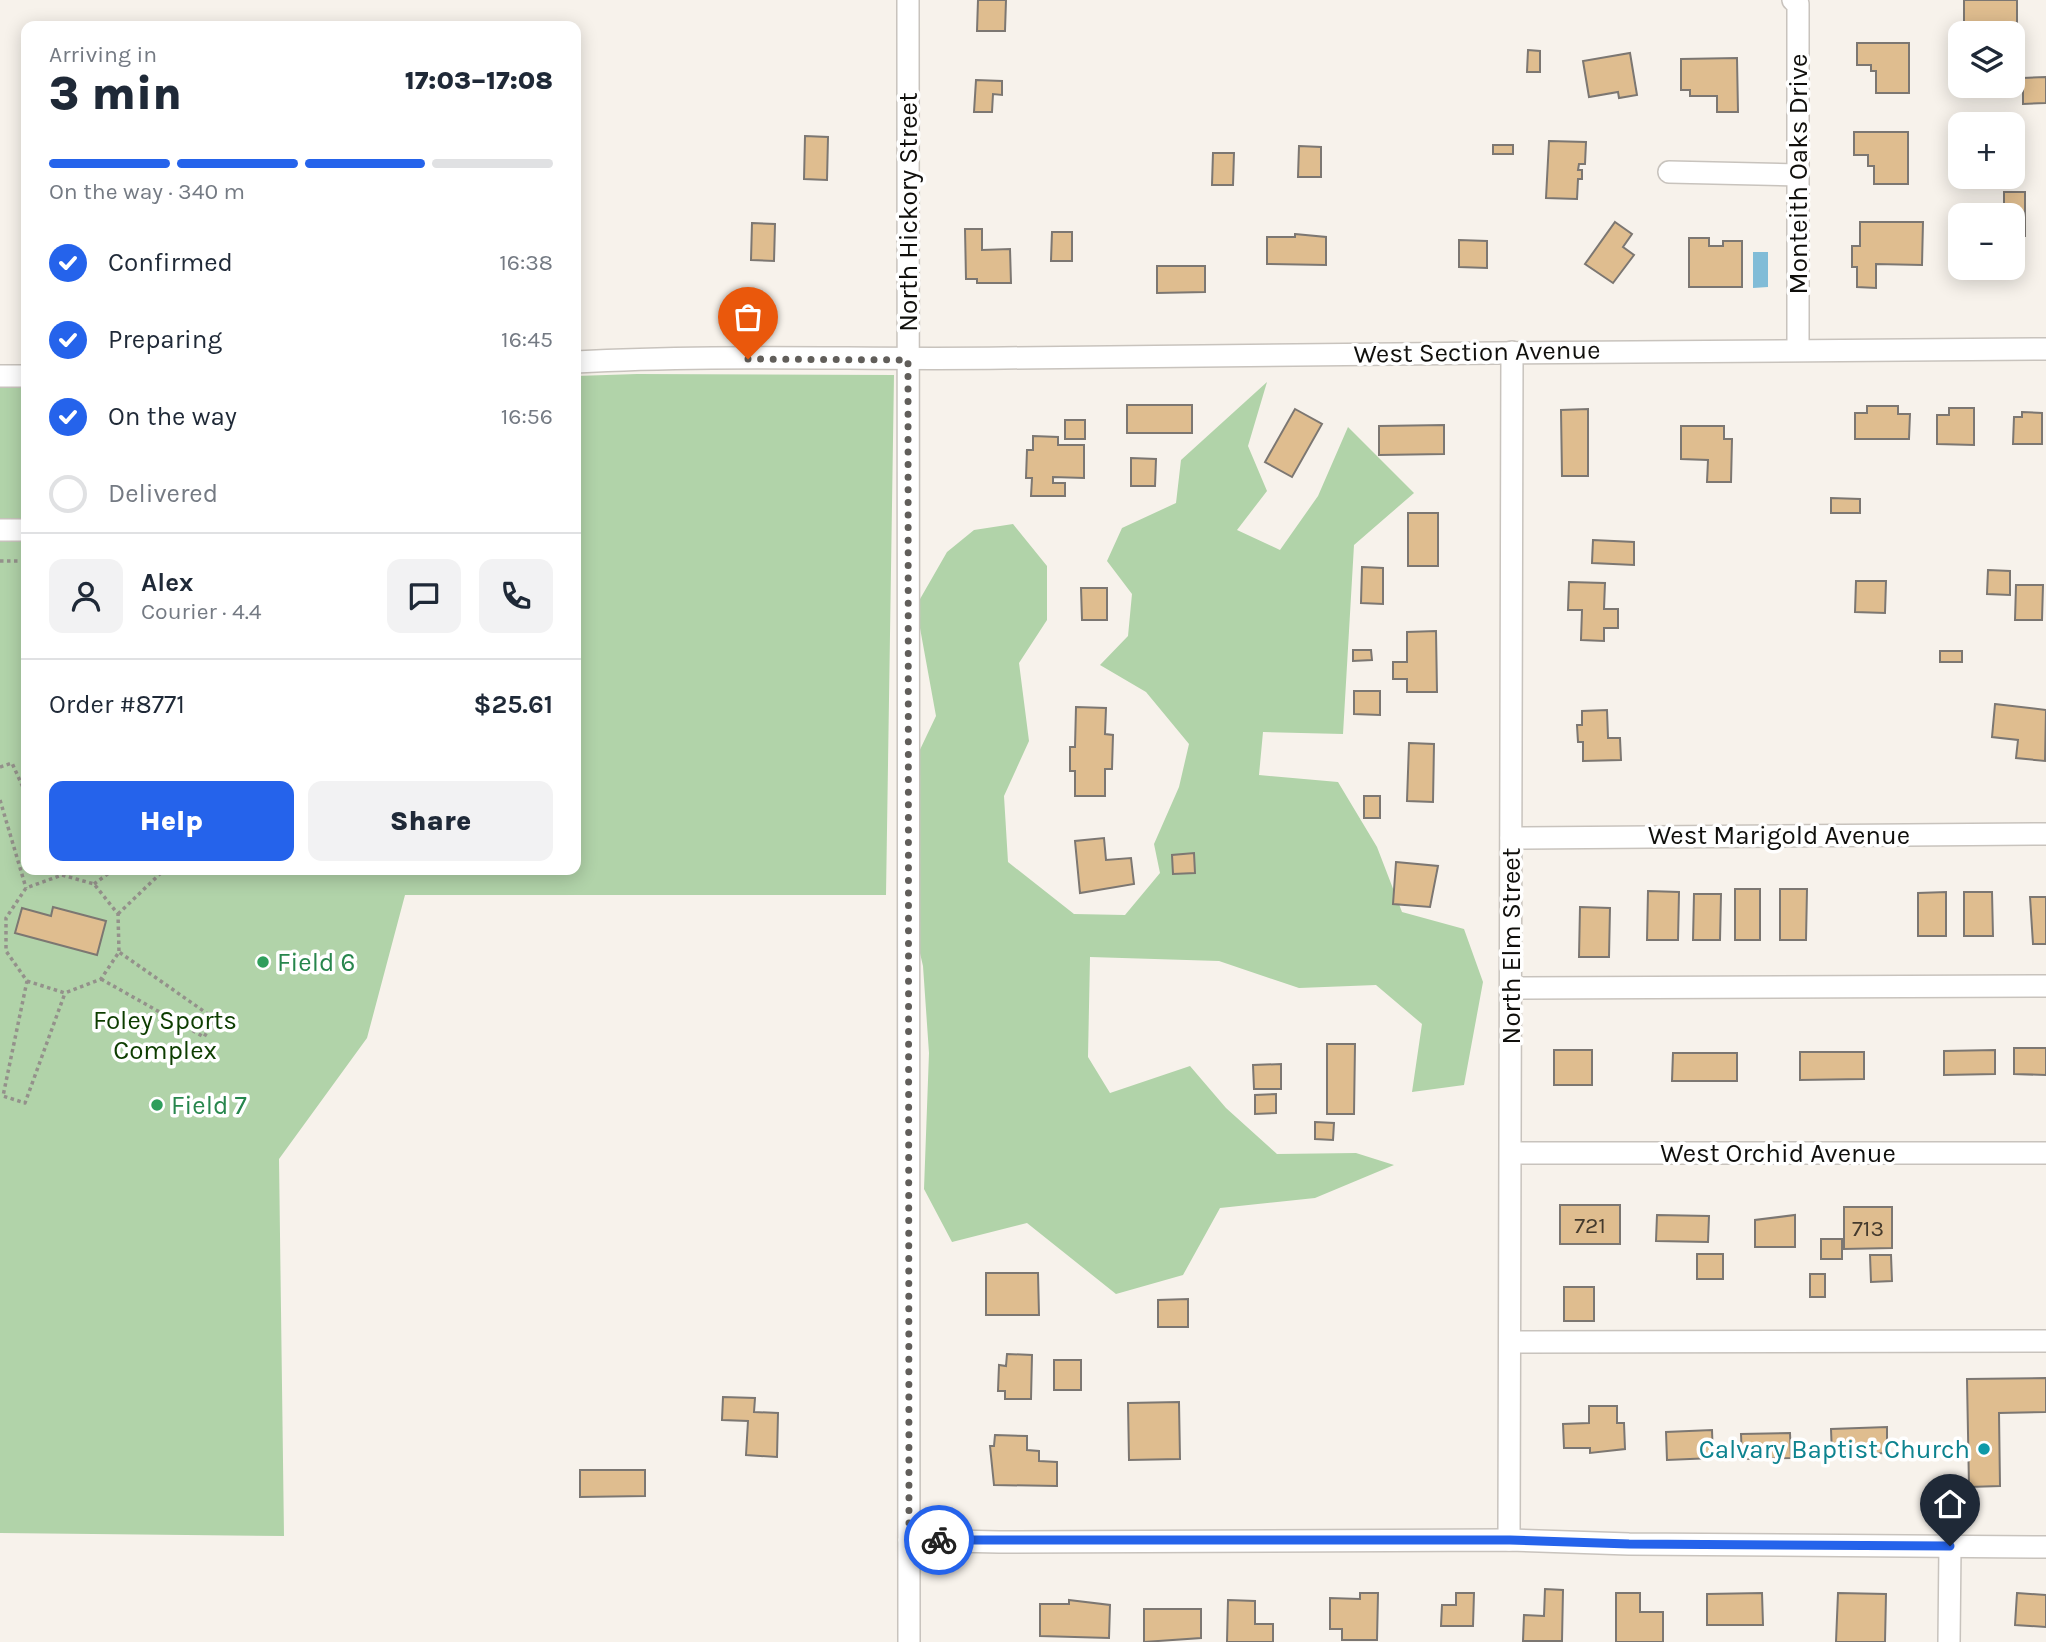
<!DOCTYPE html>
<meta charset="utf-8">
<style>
:root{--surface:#fff;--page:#f2f2f3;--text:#1f2937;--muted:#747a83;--line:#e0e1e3;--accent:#2563eb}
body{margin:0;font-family:Karla,sans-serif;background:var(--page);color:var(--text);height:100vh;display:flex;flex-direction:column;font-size:26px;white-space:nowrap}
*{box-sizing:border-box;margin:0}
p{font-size:23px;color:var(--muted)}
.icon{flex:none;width:38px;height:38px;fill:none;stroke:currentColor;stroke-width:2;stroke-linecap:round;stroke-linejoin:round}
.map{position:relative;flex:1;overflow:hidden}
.side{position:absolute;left:21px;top:21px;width:560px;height:854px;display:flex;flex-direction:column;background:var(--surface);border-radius:14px;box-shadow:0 4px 18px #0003}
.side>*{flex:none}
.fabs{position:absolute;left:1948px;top:21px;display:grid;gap:14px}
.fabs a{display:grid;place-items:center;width:77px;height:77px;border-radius:14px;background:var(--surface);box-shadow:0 4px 18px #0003;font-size:35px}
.pin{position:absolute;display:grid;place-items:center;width:60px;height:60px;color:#fff;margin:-72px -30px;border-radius:50% 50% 50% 0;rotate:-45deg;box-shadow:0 0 7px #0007}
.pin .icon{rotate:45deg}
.courier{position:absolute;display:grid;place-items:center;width:70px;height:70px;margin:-35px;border:5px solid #2563eb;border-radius:50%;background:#fff;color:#222;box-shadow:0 2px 9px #0007}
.head em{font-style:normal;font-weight:800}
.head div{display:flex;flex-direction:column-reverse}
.head{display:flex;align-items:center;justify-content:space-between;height:119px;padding:0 28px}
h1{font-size:46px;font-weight:800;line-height:52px}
.bar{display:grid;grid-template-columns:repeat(4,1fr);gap:10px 7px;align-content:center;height:84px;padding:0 28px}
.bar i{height:9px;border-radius:5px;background:var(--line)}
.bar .selected{background:var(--accent)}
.bar p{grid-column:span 4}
.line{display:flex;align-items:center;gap:18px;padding:0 28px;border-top:2px solid var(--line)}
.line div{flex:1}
.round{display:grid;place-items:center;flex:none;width:74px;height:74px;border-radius:14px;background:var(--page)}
ol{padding:0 28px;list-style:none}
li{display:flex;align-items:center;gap:21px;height:77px}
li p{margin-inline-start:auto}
li .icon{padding:7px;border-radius:50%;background:var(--accent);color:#fff;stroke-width:4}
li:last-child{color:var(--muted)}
li i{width:38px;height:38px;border:4px solid var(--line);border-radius:50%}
.button{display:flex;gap:14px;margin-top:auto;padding:14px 28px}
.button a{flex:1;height:80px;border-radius:14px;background:var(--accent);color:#fff;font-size:28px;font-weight:800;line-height:80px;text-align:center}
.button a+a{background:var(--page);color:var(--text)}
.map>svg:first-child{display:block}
</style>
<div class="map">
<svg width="2046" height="1642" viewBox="0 0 2046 1642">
<rect width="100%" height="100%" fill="#f7f2eb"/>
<g fill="#b1d3a9">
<polygon points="637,374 894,375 886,895 405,895 367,1038 279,1159 284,1536 0,1533 0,387 26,387 26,870 576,870 576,376"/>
<polygon points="1267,382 1248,446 1267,491 1237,530 1280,550 1318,496 1348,427 1414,493 1354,545 1343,734 1263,732 1259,775 1338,782 1377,847 1402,912 1464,929 1483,982 1464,1085 1412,1092 1422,1024 1376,985 1299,988 1219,961 1090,957 1088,1057 1110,1093 1190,1066 1226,1108 1277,1154 1356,1153 1394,1165 1315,1198 1220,1208 1183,1275 1116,1294 1027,1223 952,1242 924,1189 929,1053 923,966 899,864 916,758 936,716 916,606 947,552 974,530 1013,524 1047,566 1047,620 1019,663 1029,741 1004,796 1008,862 1074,914 1125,915 1160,873 1154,844 1179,787 1189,744 1146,692 1100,665 1128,636 1132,594 1107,561 1122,528 1176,503 1181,460"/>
</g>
<polygon fill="#81bcd7" points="1753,252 1768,252 1768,287 1753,288"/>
<g fill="#dfbd8f" stroke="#7c7772" stroke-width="2">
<polygon points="978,0 1006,0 1005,31 977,31"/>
<polygon points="1964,0 2017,0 2017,24 1964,23"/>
<polygon points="1857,43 1909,43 1909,93 1876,93 1876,71 1871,71 1871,65 1857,65"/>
<polygon points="1528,50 1540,51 1540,72 1527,72"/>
<polygon points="1630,53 1637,95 1619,98 1618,92 1589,97 1583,61"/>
<polygon points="1737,58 1738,112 1717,112 1717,96 1690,96 1690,90 1681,90 1681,59"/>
<polygon points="2046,77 2046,103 2023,104 2023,78"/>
<polygon points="976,80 1002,81 1002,95 993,94 992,112 974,112"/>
<polygon points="1854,132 1908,132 1908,184 1874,184 1874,166 1868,166 1868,155 1854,155"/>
<polygon points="805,136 828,137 827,180 804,179"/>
<polygon points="1549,141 1586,142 1585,164 1579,164 1578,170 1582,170 1582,179 1578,179 1577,199 1546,198"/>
<rect x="1493" y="145" width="20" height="9"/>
<polygon points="1299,146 1321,147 1321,177 1298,177"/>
<polygon points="1213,153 1234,153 1233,185 1212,185"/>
<polygon points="2004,192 2025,192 2025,236 2012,236 2012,215 1991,215 1991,206 2004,206"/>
<polygon points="1615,222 1632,234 1623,247 1634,255 1613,283 1585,264"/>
<polygon points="1860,222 1923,222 1922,265 1876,264 1876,288 1857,287 1857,267 1852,267 1852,246 1860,246"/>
<polygon points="752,223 775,224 774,261 751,260"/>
<polygon points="965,229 982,229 982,250 1010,249 1011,283 977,283 977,279 966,279"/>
<polygon points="1052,232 1072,232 1072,261 1051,261"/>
<polygon points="1295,234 1326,237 1326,265 1267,264 1267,237 1295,237"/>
<polygon points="1689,238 1709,238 1709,246 1723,246 1723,241 1742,241 1742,287 1689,287"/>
<polygon points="1459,240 1487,241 1487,268 1459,267"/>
<polygon points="1157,266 1205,266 1205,292 1157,293"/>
<rect x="1127" y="405" width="65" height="28"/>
<polygon points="1867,406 1898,406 1898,414 1910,414 1909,439 1855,439 1855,413 1867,413"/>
<polygon points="1949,408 1974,408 1974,445 1937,444 1937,415 1949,415"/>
<polygon points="1295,409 1322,424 1292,477 1265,462"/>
<polygon points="1588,409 1588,476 1562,476 1561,410"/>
<polygon points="2022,412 2042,413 2042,444 2013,444 2014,417 2022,417"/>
<rect x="1065" y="420" width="20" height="19"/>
<polygon points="1444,425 1444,454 1379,455 1379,426"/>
<polygon points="1681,426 1724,426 1724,439 1732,439 1731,482 1707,482 1708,460 1681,459"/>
<polygon points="1033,436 1058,437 1058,445 1084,445 1084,478 1053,477 1053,483 1065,483 1065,496 1031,496 1032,478 1026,478 1027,450 1033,450"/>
<polygon points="1131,458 1156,459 1155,486 1131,486"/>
<polygon points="1831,498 1860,499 1860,513 1831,513"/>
<rect x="1408" y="513" width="30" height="53"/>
<polygon points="1593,540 1634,542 1634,565 1592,563"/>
<polygon points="1362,567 1383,568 1383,604 1361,603"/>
<polygon points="1988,570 2010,571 2010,595 1987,594"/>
<polygon points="1856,581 1886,581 1885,613 1855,612"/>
<polygon points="1569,582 1605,583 1604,609 1618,609 1618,628 1604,628 1604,641 1581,640 1582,610 1568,610"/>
<polygon points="2016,585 2043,585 2042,620 2015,620"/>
<polygon points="1081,588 1107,588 1107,620 1082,620"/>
<polygon points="1436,631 1437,692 1407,692 1407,679 1393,679 1393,662 1407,662 1407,632"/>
<polygon points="1353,650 1371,650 1372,660 1353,661"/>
<rect x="1940" y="651" width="22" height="11"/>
<polygon points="1354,691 1380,691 1380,715 1354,714"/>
<polygon points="1995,704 2046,710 2045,761 2016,758 2018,740 1992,737"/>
<polygon points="1076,707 1106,708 1105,734 1113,735 1112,769 1105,769 1105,796 1075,796 1075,771 1070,771 1070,747 1075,747"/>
<polygon points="1607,710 1608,738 1620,738 1621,760 1583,761 1583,742 1578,742 1577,725 1582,725 1582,711"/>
<polygon points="1409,743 1434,744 1433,802 1407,801"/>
<rect x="1364" y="796" width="16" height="22"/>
<polygon points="1104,838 1106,860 1131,858 1134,884 1080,893 1075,841"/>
<polygon points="1194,853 1195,873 1173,874 1172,855"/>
<polygon points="1396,862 1438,866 1430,907 1393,904"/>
<rect x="1735" y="889" width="25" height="51"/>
<polygon points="1780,889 1807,889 1806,940 1780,940"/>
<polygon points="1648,891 1679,892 1678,940 1647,940"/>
<polygon points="1946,892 1946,936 1918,936 1918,893"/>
<polygon points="1964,892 1992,892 1993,936 1964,936"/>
<polygon points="1694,894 1721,894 1720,940 1693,940"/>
<polygon points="2030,897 2046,897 2046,944 2033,944"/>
<polygon points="53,907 106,921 97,955 15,933 22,908 51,916"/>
<polygon points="1580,907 1610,908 1609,957 1579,957"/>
<polygon points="1327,1044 1355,1044 1354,1114 1327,1114"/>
<polygon points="2014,1048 2046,1048 2046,1075 2014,1074"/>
<rect x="1554" y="1050" width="38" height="35"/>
<polygon points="1995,1050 1995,1074 1944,1075 1944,1051"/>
<polygon points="1800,1052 1864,1052 1864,1079 1800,1080"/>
<polygon points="1673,1053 1737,1053 1737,1081 1672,1081"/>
<polygon points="1281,1064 1281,1089 1254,1089 1253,1065"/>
<polygon points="1276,1094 1276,1113 1255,1114 1255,1095"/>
<polygon points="1315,1122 1334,1123 1333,1140 1315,1139"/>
<rect x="1560" y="1205" width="60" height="39"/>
<polygon points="1844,1207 1892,1207 1892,1248 1844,1249"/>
<polygon points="1657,1215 1709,1216 1708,1242 1656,1241"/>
<polygon points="1795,1215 1795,1247 1755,1247 1755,1220"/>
<rect x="1821" y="1239" width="21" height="20"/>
<rect x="1697" y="1254" width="26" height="25"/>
<polygon points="1870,1255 1891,1255 1892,1281 1871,1282"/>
<polygon points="986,1273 1038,1273 1039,1315 986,1315"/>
<rect x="1810" y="1274" width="15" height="23"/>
<rect x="1564" y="1287" width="30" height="34"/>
<polygon points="1188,1299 1188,1327 1158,1327 1158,1300"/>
<polygon points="1007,1354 1032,1355 1031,1399 1005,1399 1005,1391 998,1391 999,1365 1006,1366"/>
<rect x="1054" y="1360" width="27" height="30"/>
<polygon points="2046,1378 2046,1412 1999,1413 2000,1486 1969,1487 1967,1379"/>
<polygon points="723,1397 755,1398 754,1412 778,1413 777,1457 746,1455 748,1421 722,1420"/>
<polygon points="1179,1402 1180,1459 1129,1460 1128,1403"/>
<polygon points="1589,1406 1617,1406 1617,1423 1624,1423 1625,1449 1590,1453 1590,1448 1564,1448 1563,1424 1589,1423"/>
<polygon points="1887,1427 1887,1453 1832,1455 1831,1429"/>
<polygon points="1712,1430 1713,1458 1667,1460 1666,1432"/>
<polygon points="1790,1433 1791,1458 1742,1459 1741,1434"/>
<polygon points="995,1435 1027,1436 1027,1450 1039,1451 1039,1461 1057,1462 1057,1486 994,1485 990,1446 994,1446"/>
<polygon points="580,1470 645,1470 645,1496 580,1497"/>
<polygon points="1545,1589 1563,1590 1562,1641 1523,1641 1524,1615 1544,1616"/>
<polygon points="1360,1593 1378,1593 1377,1640 1342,1640 1342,1629 1330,1629 1330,1598 1360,1599"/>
<polygon points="1456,1593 1474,1593 1473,1626 1441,1626 1442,1605 1456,1605"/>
<polygon points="1616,1593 1640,1593 1640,1612 1663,1612 1663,1642 1616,1642"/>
<polygon points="1762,1593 1763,1625 1707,1625 1707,1594"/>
<polygon points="1838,1593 1886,1594 1885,1642 1836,1642"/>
<polygon points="2017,1593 2046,1595 2046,1627 2015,1625"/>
<polygon points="1069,1600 1110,1605 1109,1638 1040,1636 1040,1604 1069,1604"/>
<polygon points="1228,1600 1255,1601 1255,1624 1273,1624 1273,1642 1227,1642"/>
<polygon points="1144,1609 1201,1609 1201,1638 1144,1642"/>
</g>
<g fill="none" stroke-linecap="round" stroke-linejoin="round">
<defs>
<g id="minor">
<polyline points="908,0 909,1642"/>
<polyline points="1793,0 1798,4 1798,350"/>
<polyline points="1669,172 1798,175"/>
<path d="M576 362C718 354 861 360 1004 358 1351 354 1699 351 2046 349"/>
<polyline points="0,376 26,376"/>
<polyline points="0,530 26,530"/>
<polyline points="1511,838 2046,834"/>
<polyline points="1511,988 2046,986"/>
<polyline points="1511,1153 2046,1153"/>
<polyline points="1510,1342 2046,1341"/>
<polyline points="909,1540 999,1542 1509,1540 1629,1544 2046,1547"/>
<polyline points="1509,1540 1512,352"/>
<polyline points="1949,1642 1950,1546"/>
</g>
</defs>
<use href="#minor" stroke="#c8c3bd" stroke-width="24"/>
<g stroke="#94918b" stroke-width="3.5" stroke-dasharray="3.5 3.5" stroke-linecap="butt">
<polyline points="0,561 26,561"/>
<polyline points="0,767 12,763 26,794"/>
<polyline points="0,800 26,888"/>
<polyline points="94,884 113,870"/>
<polyline points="118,914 164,870"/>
<polyline points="101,979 204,1037 215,1019 119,952"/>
<polyline points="27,981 65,993 101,979 119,952 118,914 94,884 62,875 26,888 6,918 6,951 27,981 3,1096 25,1103 65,993"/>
</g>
<use href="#minor" stroke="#fff" stroke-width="21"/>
</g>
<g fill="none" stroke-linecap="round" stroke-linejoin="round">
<polyline stroke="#615e5a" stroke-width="7" stroke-dasharray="0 12.6" points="748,359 908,360 909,1539 939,1540"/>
<polyline stroke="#2563eb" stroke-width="9" points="939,1540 1510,1540 1629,1544 1950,1546"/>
</g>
<g fill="#2e9e5b" stroke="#fff" stroke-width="2.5">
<circle cx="263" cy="962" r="7"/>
<circle cx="157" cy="1105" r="7"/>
</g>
<circle fill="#0f9aa8" stroke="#fff" stroke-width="2.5" cx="1984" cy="1449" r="7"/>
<g text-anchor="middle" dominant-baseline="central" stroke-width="7" stroke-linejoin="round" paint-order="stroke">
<g font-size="23" fill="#443a2d">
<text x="1590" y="1225">721</text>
<text x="1868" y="1228">713</text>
</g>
<g font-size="26" fill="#100f0c" stroke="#fff">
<text transform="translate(1798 174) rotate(-90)">Monteith Oaks Drive</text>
<text transform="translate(908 212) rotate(-90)">North Hickory Street</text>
<text transform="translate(1477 352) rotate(-1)">West Section Avenue</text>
<text x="1779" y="835">West Marigold Avenue</text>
<text transform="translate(1511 946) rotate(-90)">North Elm Street</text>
<text x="1778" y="1153">West Orchid Avenue</text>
</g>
<g font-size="26" fill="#27864d" stroke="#fff" text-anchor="start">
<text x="277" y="962">Field 6</text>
<text x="171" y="1105">Field 7</text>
</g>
<g font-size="26" fill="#0d3d00" stroke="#fff">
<text x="165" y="1020">Foley Sports<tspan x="165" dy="30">Complex</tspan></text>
</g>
<g font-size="26" fill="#0d838f" stroke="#fff" text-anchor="end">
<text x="1970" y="1449">Calvary Baptist Church</text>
</g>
</g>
</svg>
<div class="fabs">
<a><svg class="icon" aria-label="layers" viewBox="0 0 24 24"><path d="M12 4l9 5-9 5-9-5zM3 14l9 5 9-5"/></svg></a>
<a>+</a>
<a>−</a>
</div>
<div class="pin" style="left:748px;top:359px;background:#ea580c"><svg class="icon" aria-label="bag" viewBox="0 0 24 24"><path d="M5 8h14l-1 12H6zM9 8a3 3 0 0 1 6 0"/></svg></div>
<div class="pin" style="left:1950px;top:1546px;background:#1f2937"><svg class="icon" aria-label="home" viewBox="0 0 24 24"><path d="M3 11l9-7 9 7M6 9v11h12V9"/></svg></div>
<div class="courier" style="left:939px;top:1540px"><svg class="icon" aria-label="bike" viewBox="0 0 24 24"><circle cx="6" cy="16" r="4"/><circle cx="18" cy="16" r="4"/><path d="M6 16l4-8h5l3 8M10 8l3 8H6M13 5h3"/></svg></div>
<section class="side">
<div class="head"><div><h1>3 min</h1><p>Arriving in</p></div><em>17:03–17:08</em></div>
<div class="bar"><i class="selected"></i><i class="selected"></i><i class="selected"></i><i></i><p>On the way · 340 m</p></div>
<ol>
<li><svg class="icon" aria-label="check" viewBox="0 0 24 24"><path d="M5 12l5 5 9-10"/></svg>Confirmed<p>16:38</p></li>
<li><svg class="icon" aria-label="check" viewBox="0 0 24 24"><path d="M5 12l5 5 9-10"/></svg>Preparing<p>16:45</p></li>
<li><svg class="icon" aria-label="check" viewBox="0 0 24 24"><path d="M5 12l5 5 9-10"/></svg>On the way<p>16:56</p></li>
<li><i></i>Delivered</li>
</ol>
<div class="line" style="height:126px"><a class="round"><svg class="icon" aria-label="person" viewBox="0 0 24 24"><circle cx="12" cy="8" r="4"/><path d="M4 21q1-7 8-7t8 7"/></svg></a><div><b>Alex</b><p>Courier · 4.4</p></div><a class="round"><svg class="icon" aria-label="chat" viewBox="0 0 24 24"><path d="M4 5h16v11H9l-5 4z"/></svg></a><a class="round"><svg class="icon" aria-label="phone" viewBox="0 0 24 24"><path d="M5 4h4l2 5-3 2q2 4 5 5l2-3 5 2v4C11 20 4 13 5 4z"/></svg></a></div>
<div class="line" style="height:91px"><div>Order #8771</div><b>$25.61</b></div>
<div class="button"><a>Help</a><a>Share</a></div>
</section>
</div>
